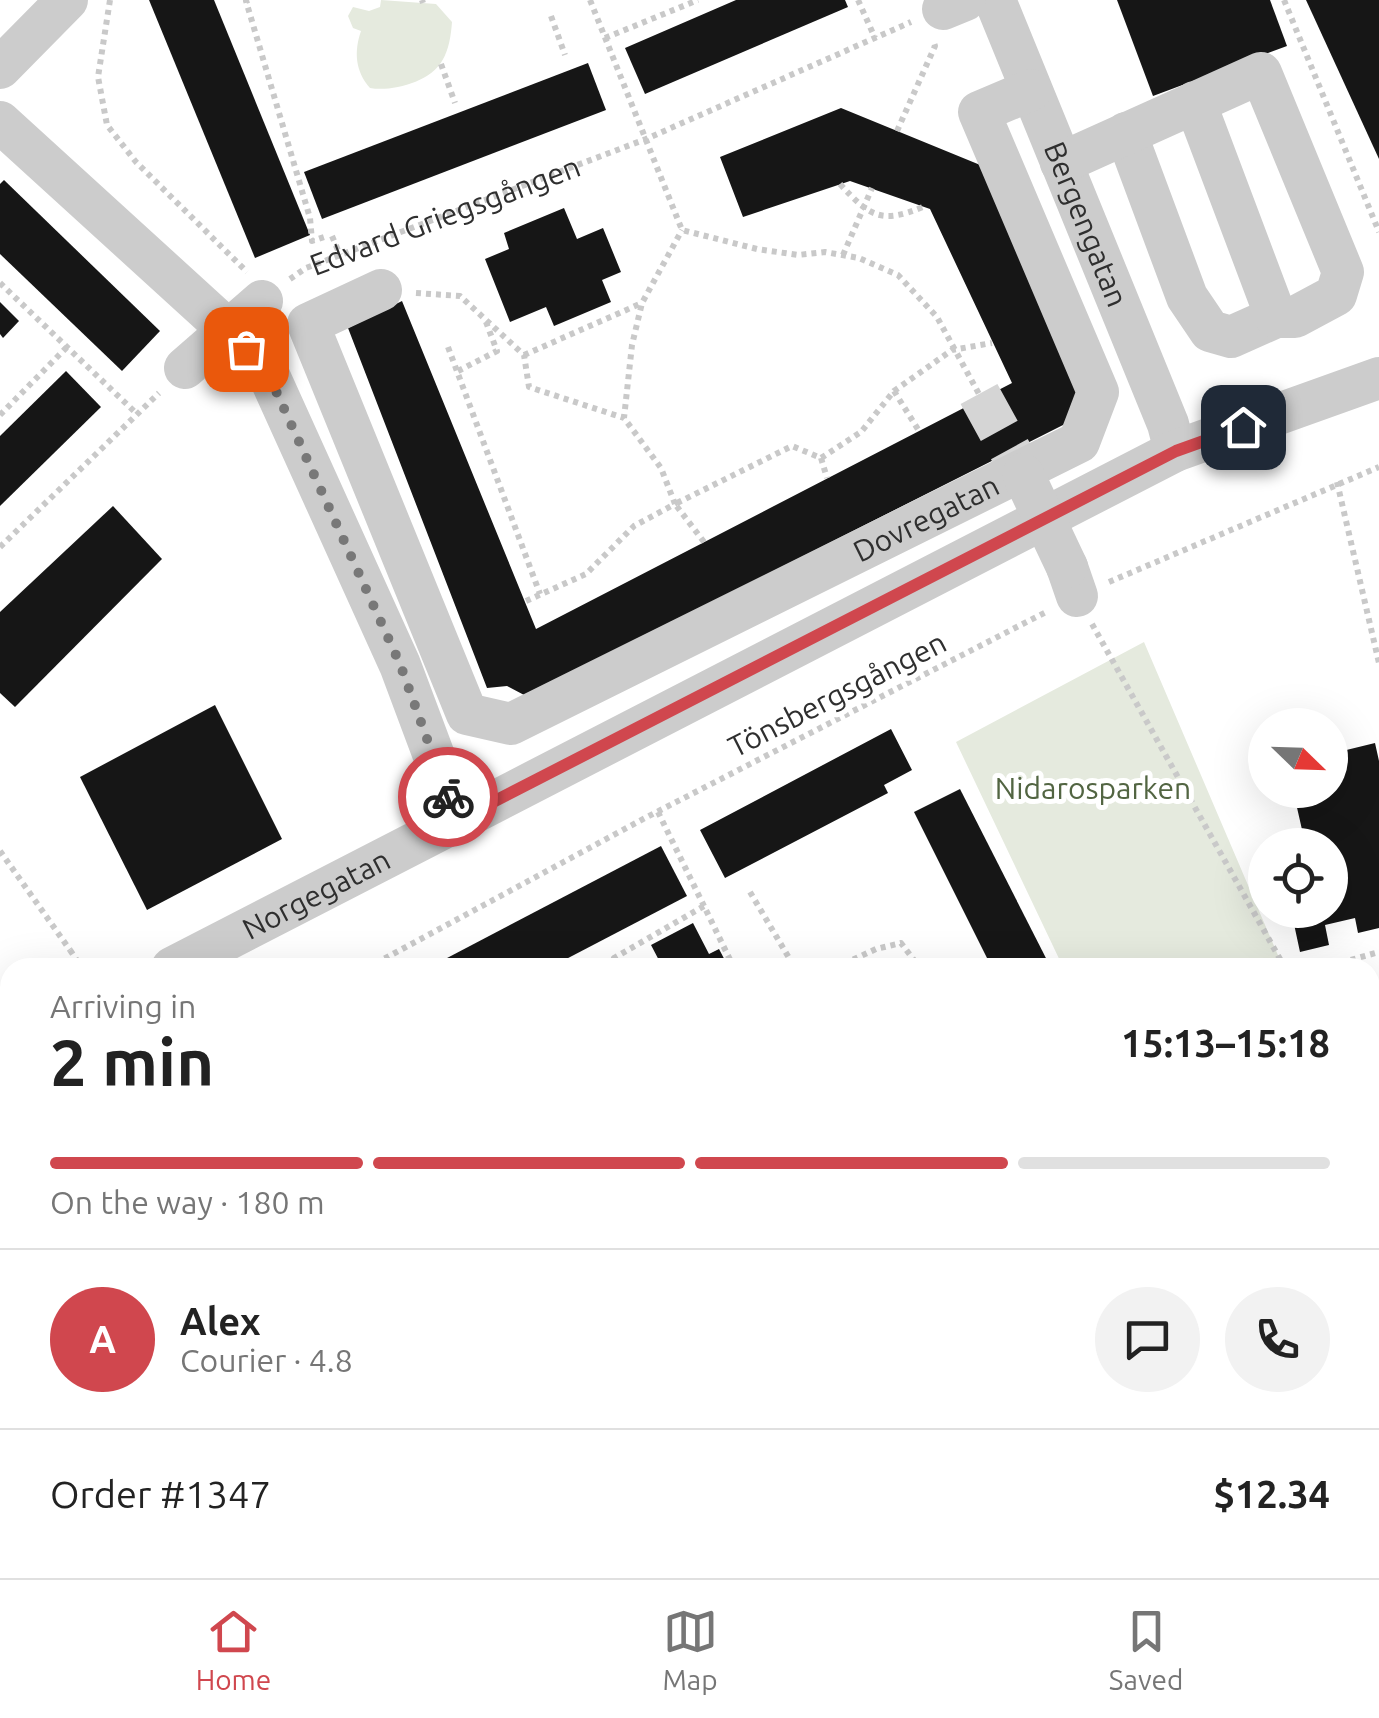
<!DOCTYPE html>
<meta charset="utf-8">
<style>
:root{--surface:#fff;--page:#f2f2f2;--text:#222;--muted:#767676;--line:#e0e0e0;--accent:#d0474e}
body{margin:0;font-family:Ubuntu,sans-serif;background:var(--page);color:var(--text);height:100vh;display:flex;flex-direction:column;font-size:38px;white-space:nowrap}
*{box-sizing:border-box;margin:0}
p{font-size:32px;color:var(--muted)}
.icon{flex:none;width:55px;height:55px;fill:none;stroke:currentColor;stroke-width:2;stroke-linecap:round;stroke-linejoin:round}
.map{position:relative;flex:1;overflow:hidden}
.details{position:absolute;left:0px;top:958px;width:1380px;height:622px;display:flex;flex-direction:column;background:var(--surface);border-radius:30px 30px 0 0;box-shadow:0 10px 40px #0002}
.details>*{flex:none}
.needle{width:65px;rotate:113deg}
.tools{position:absolute;left:1248px;top:708px;display:grid;gap:20px}
.tools a{display:grid;place-items:center;width:100px;height:100px;border-radius:50%;background:var(--surface);box-shadow:0 10px 40px #0002;font-size:50px}
.pin{position:absolute;display:grid;place-items:center;width:85px;height:85px;color:#fff;margin:-42px;border-radius:20px;box-shadow:0 5px 15px #0006}
.courier{position:absolute;display:grid;place-items:center;width:100px;height:100px;margin:-50px;border:8px solid #d0474e;border-radius:50%;background:#fff;color:#222;box-shadow:0 2px 12px #0007}
.summary em{font-style:normal;font-weight:700}
.summary div{display:flex;flex-direction:column-reverse}
.summary{display:flex;align-items:center;justify-content:space-between;height:170px;padding:0 50px}
h1{font-size:65px;font-weight:700;line-height:75px}
.bar{display:grid;grid-template-columns:repeat(4,1fr);gap:15px 10px;align-content:center;height:120px;padding:0 50px}
.bar i{height:12px;border-radius:8px;background:var(--line)}
.bar .on{background:var(--accent)}
.bar p{grid-column:span 4}
.line{display:flex;align-items:center;gap:25px;padding:0 50px;border-top:2px solid var(--line)}
.line div{flex:1}
.round{display:grid;place-items:center;flex:none;width:105px;height:105px;border-radius:52px;background:var(--page)}
.menu{display:flex;justify-content:space-around;align-items:center;height:140px;border-top:2px solid var(--line);background:var(--surface);font-size:28px;color:var(--muted)}
.menu a{display:grid;justify-items:center;gap:5px}
.menu .on{color:var(--accent)}
.map>svg:first-child{display:block}
</style>
<div class="map">
<svg width="1379" height="1578" viewBox="0 0 1379 1578">
<rect width="100%" height="100%" fill="#fff"/>
<g fill="#e5eade">
<path d="M381 0 436 4 452 22C451 35 449 50 442 61 430 82 392 92 370 88 355 71 354 51 361 31L353 28 348 16 353 7 369 11 380 7Z"/>
<polygon points="1144,642 1280,960 1283,967 1063,967 956,742"/>
<polygon points="1370,1418 1379,1423 1379,1578 1371,1578 1367,1570 1370,1570"/>
<polygon points="548,1570 1038,1570 1025,1578 553,1578"/>
</g>
<g fill="#161616">
<polygon points="149,0 214,0 310,235 255,258"/>
<polygon points="736,0 845,0 848,7 645,94 625,48"/>
<polygon points="1117,0 1270,0 1287,46 1153,96"/>
<polygon points="1306,0 1379,0 1379,159"/>
<polygon points="588,63 606,110 322,219 304,172"/>
<polygon points="841,108 990,169 1078,393 1067,423 526,696 507,686 487,688 348,328 402,301 536,629 1012,383 930,209 850,181 743,217 720,157"/>
<polygon points="4,180 160,331 122,371 0,254 0,184"/>
<polygon points="564,208 577,239 603,228 621,272 602,280 611,302 554,326 546,307 510,322 485,259 509,249 504,233"/>
<polygon points="0,302 19,321 3,338 0,334"/>
<polygon points="66,371 101,407 0,506 0,436"/>
<polygon points="113,506 162,559 15,707 0,693 0,612"/>
<polygon points="215,705 282,839 147,910 80,777"/>
<polygon points="891,729 912,770 884,785 888,793 725,878 700,830"/>
<polygon points="1375,743 1379,761 1379,928 1358,933 1355,918 1325,925 1329,945 1300,952 1291,910 1330,910 1330,845 1287,845 1286,838 1303,834 1293,790 1330,790 1330,754"/>
<polygon points="960,789 1051,968 992,968 914,812"/>
<polygon points="661,846 687,896 549,968 428,968"/>
<polygon points="693,923 709,954 719,949 729,968 663,968 651,945"/>
<polygon points="1379,1025 1379,1243 1370,1245 1370,1060 1376,1058 1370,1027"/>
<polygon points="266,1570 379,1570 383,1578 249,1578"/>
<polygon points="1183,1570 1338,1570 1339,1578 1184,1578"/>
</g>
<g fill="none" stroke-linecap="round" stroke-linejoin="round">
<polyline stroke="#d5d5d5" stroke-width="42" stroke-dasharray="42 21" stroke-linecap="butt" points="979,394 1023,474"/>
<g stroke="#c9c9c9" stroke-width="6" stroke-dasharray="5 5" stroke-linecap="butt">
<polyline points="110,0 98,77 107,125 136,162 247,272"/>
<polyline points="249,0 246,1 310,218 312,241 327,236"/>
<polyline points="422,0 423,3"/>
<polyline points="590,0 682,230 757,249 798,255 825,252 859,258 898,275 937,317 979,394"/>
<polyline points="858,0 875,38"/>
<polyline points="1284,0 1379,232"/>
<polyline points="551,16 565,55"/>
<polyline points="605,38 698,0"/>
<polyline points="441,64 455,103"/>
<polyline points="897,131 935,46 933,40"/>
<path d="M840 184C870 217 881 224 923 207"/>
<polyline points="332,236 340,255"/>
<polyline points="843,255 872,188"/>
<path id="s1" d="M290 279 306 268 646 139 911 22"/>
<polyline points="0,283 137,414"/>
<polyline points="416,293 460,296 524,355 529,387 624,418"/>
<polyline points="448,347 540,594"/>
<polyline points="524,355 642,303"/>
<polyline points="458,371 497,351 486,322"/>
<polyline points="894,391 919,431"/>
<polyline points="0,415 67,347"/>
<polyline points="821,458 827,478"/>
<polyline points="1337,482 1379,663"/>
<polyline points="704,542 675,504 792,446 821,458 861,432 894,391 952,350 992,343"/>
<polyline points="0,547 159,393"/>
<polyline points="1109,582 1379,467"/>
<polyline points="526,601 586,574 634,526 675,504 661,468 624,418 632,345 642,303 682,230"/>
<polyline points="1092,624 1285,968"/>
<polyline points="658,812 704,906"/>
<polyline points="0,851 70,950"/>
<polyline points="750,892 795,968"/>
<polyline points="367,968 645,818 1048,611"/>
<polyline points="596,968 614,958"/>
<polyline points="619,968 614,958 704,906 734,968"/>
<polyline points="835,968 876,949 901,943 920,968"/>
<polyline points="1322,968 1379,952"/>
<polyline points="0,1166 10,1160"/>
<polyline points="1370,1357 1379,1351"/>
<polyline points="1370,1418 1379,1420"/>
<polyline points="1370,1508 1379,1506"/>
<polyline points="451,1570 461,1578"/>
<polyline points="1061,1578 1073,1570"/>
</g>
<g stroke="#ccc" stroke-width="42">
<path id="s2" d="M995 0 1168 424 1175 451"/>
<polyline points="943,9 965,0"/>
<polyline points="0,68 67,0"/>
<polyline points="0,122 226,328 266,369 400,665 458,820"/>
<polyline points="1126,133 1187,297 1210,331 1231,337 1276,317"/>
<polyline points="1061,163 1261,73 1343,272 1336,295 1295,317 1276,317 1195,102"/>
<path id="s3" d="M381 290 308 324 467 714 511 724 1079 442 1098 392 979 112 1031 90"/>
<polyline points="1067,567 1077,596"/>
<path id="s4" d="M172 968 1175 451 1379 378"/>
<polyline points="0,1068 10,1062"/>
<polyline points="0,1485 10,1500"/>
<polyline points="50,1570 54,1578"/>
</g>
<polyline stroke="#c9c9c9" stroke-width="6" stroke-dasharray="5 5" stroke-linecap="butt" points="70,950 82,968"/>
<g stroke="#ccc" stroke-width="42">
<polyline points="185,368 262,301"/>
<polyline points="1023,474 1067,567"/>
</g>
</g>
<g fill="none" stroke-linecap="round" stroke-linejoin="round">
<polyline stroke="#787878" stroke-width="10" stroke-dasharray="0 18" points="246,349 266,369 400,664 448,797"/>
<polyline stroke="#d0474e" stroke-width="12" points="448,797 458,820 1176,451 1243,427"/>
</g>
<g text-anchor="middle" dominant-baseline="central" stroke-width="10" stroke-linejoin="round" paint-order="stroke">
<g font-size="30" fill="#2f2f2f" stroke="#fff">
<text stroke="none"><textPath href="#s1" startOffset="168">Edvard Griegsgången</textPath></text>
<text stroke="none"><textPath href="#s2" startOffset="242">Bergengatan</textPath></text>
<text stroke="none"><textPath href="#s3" startOffset="1010">Dovregatan</textPath></text>
<text transform="translate(837 694) rotate(-27)">Tönsbergsgången</text>
<text stroke="none"><textPath href="#s4" startOffset="162">Norgegatan</textPath></text>
</g>
<g font-size="30" fill="#526542" stroke="#fff">
<text x="1093" y="788">Nidarosparken</text>
</g>
</g>
</svg>
<div class="tools">
<a><svg class="needle" viewBox="-14 -14 28 28"><path d="M0-13l5 13h-10z" fill="#e53935"/><path d="M0 13l5-13h-10z" fill="#767676"/></svg></a>
<a><svg class="icon" aria-label="locate" viewBox="0 0 24 24"><circle cx="12" cy="12" r="6"/><path d="M12 2v4M12 18v4M2 12h4M18 12h4"/></svg></a>
</div>
<div class="pin" style="left:246px;top:349px;background:#ea580c"><svg class="icon" aria-label="bag" viewBox="0 0 24 24"><path d="M5 8h14l-1 12H6zM9 8a3 3 0 0 1 6 0"/></svg></div>
<div class="pin" style="left:1243px;top:427px;background:#1f2937"><svg class="icon" aria-label="home" viewBox="0 0 24 24"><path d="M3 11l9-7 9 7M6 9v11h12V9"/></svg></div>
<div class="courier" style="left:448px;top:797px"><svg class="icon" aria-label="bike" viewBox="0 0 24 24"><circle cx="6" cy="16" r="4"/><circle cx="18" cy="16" r="4"/><path d="M6 16l4-8h5l3 8M10 8l3 8H6M13 5h3"/></svg></div>
<section class="details">
<div class="summary"><div><h1>2 min</h1><p>Arriving in</p></div><em>15:13–15:18</em></div>
<div class="bar"><i class="on"></i><i class="on"></i><i class="on"></i><i></i><p>On the way · 180 m</p></div>
<div class="line" style="height:180px"><b class="round" style="background:var(--accent);color:#fff">A</b><div><b>Alex</b><p>Courier · 4.8</p></div><a class="round"><svg class="icon" aria-label="chat" viewBox="0 0 24 24"><path d="M4 5h16v11H9l-5 4z"/></svg></a><a class="round"><svg class="icon" aria-label="phone" viewBox="0 0 24 24"><path d="M5 4h4l2 5-3 2q2 4 5 5l2-3 5 2v4C11 20 4 13 5 4z"/></svg></a></div>
<div class="line" style="height:130px"><div>Order #1347</div><b>$12.34</b></div>
</section>
</div>
<nav class="menu">
<a class="on"><svg class="icon" aria-label="home" viewBox="0 0 24 24"><path d="M3 11l9-7 9 7M6 9v11h12V9"/></svg>Home</a>
<a><svg class="icon" aria-label="map" viewBox="0 0 24 24"><path d="M3 6l6-2 6 2 6-2v14l-6 2-6-2-6 2zM9 4v14M15 6v14"/></svg>Map</a>
<a><svg class="icon" aria-label="saved" viewBox="0 0 24 24"><path d="M7 4h10v16l-5-4-5 4z"/></svg>Saved</a>
</nav>
